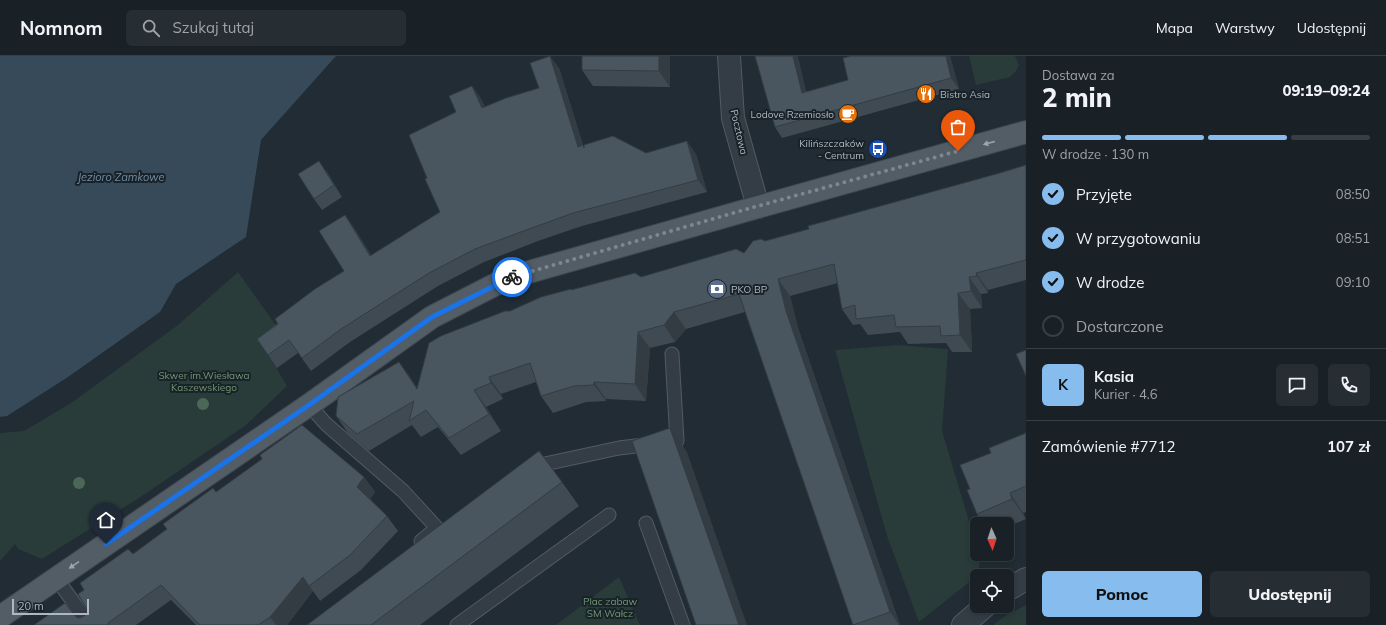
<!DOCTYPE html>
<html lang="pl">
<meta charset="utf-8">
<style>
:root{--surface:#192127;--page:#262e33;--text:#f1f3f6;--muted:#9fa3a7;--line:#373e44;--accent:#87bdee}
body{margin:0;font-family:Mulish,sans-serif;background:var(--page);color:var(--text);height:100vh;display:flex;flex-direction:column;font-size:15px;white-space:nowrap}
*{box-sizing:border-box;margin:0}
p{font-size:13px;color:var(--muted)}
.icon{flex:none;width:22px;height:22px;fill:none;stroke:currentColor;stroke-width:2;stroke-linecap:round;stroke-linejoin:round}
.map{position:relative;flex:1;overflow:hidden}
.sheet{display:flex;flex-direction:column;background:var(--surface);width:360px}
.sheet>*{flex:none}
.needle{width:26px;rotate:177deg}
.tools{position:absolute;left:970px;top:461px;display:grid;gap:8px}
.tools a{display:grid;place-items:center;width:44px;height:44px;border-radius:6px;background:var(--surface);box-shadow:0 2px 6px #0003,0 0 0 1px var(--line);font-size:20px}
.scale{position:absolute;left:12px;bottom:10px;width:77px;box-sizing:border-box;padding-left:4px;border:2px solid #aeb8c2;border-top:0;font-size:11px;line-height:14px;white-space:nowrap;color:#aeb8c2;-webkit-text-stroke:3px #1a2229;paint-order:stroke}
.pin{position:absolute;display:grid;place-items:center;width:34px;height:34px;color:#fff;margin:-41px -17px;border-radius:50% 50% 50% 0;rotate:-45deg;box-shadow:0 0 4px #0007}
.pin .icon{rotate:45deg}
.courier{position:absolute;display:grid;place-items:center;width:40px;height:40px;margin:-20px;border:3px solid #1a73e8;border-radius:50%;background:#fff;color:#222;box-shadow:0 1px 5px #0007}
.headline em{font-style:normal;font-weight:800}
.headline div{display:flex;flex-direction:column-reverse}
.headline{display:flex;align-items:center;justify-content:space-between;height:68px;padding:0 16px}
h1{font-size:26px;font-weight:800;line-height:30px}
.bar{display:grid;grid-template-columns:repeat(4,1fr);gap:6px 4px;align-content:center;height:48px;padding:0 16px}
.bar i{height:5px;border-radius:3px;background:var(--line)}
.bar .selected{background:var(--accent)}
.bar p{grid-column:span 4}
.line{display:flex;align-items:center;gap:10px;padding:0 16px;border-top:1px solid var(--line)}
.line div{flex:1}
.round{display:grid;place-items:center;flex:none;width:42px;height:42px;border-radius:6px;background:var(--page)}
ol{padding:0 16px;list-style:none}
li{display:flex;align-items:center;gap:12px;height:44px}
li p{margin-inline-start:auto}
li .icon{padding:4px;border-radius:50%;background:var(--accent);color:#111;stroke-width:4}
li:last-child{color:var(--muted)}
li i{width:22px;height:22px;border:2px solid var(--line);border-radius:50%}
.primary-button{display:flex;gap:8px;margin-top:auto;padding:8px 16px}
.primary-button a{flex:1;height:46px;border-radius:6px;background:var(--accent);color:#111;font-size:16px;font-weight:800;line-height:46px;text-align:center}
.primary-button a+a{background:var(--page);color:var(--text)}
header{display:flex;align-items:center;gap:24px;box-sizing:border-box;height:56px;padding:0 20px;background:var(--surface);border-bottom:1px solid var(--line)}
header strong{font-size:19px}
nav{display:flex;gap:22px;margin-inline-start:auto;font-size:14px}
.search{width:280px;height:36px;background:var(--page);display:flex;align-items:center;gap:10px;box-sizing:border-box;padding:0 14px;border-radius:6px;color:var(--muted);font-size:15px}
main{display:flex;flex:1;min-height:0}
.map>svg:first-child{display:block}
</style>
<header>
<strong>Nomnom</strong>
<div class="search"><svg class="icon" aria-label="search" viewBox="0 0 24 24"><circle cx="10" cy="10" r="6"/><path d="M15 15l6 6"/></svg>Szukaj tutaj</div>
<nav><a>Mapa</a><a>Warstwy</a><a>Udostępnij</a></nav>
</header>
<main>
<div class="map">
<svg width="1026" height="569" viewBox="0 0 1026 569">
<rect width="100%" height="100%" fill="#212c34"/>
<g fill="#293c39">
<polygon points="969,0 1015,0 1019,9 1016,15 1010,21 976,29"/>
<polygon points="238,216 285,282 266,296 277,312 277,313 287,330 246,369 139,442 42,503 18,493 15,488 0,505 0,377 24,375 71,347 178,269"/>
<polygon points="898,289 948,293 942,375 977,492 977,498 979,498 980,504 978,519 919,566 887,480 835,294"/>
<polygon points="619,521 640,569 556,569"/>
<polygon points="1026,549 1026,569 993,569 1005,560"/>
</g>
<polygon fill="#364a5a" points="0,0 336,0 261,84 246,181 176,228 160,256 68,321 7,360 0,361"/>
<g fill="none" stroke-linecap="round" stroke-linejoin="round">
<defs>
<g id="lane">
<polyline points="309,349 326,368 403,435 437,472 421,485"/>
<polyline points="532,414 540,409 619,392 677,385 672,298"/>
<polyline points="646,467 683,569"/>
<polyline points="56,522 90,569"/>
<polyline points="457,569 609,459"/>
</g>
<g id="street">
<polyline points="729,0 733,62 758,151"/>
<polyline points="1007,534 1026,523"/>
<polyline points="963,569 985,550"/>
</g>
<polyline id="primary" points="0,561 309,349 432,261 508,222 758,151 1026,76"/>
</defs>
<use href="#lane" stroke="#525b63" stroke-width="15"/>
<use href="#street" stroke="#525b63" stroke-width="24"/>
<use href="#primary" stroke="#3e464f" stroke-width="24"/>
<use href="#lane" stroke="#343d45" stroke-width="13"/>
<use href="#street" stroke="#343d45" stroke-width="22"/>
<use href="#primary" stroke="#525d65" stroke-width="22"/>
</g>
<g fill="#4c6657">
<circle cx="203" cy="348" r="6"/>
<circle cx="79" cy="427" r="6"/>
</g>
<g fill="#3f4a53">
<polygon points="582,0 670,0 670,31 593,30 582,14"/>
<polygon points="851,0 950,0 959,33 782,82 775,71 806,36 848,24"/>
<polygon points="559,12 583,89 584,91 646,97 696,98 707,136 582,170 538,185 484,206 438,230 350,286 311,315 298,297 277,312 257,283 344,215 345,159 354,172 371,199 440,156 427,122 456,56 472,30 481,43 485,51 539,32"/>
<polygon points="1026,109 1026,224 988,234 988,237 981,238 982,252 970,253 972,296 952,296 946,287 908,288 900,276 868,279 860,268 853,269 842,253 838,227 790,240 798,272 900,569 853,569 745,256 686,273 675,286 650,292 646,345 606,343 606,345 586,346 553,357 541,340 536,326 501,338 503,343 486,351 501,375 461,399 438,371 421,381 412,369 369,395 348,377 336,360 399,306 417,332 510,255 571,233 572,234 641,221 744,197 765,185 809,173"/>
<polygon points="327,116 342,141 322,154 314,143"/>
<polygon points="1026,377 1026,456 1023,457 1026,463 1007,471 1007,468 984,468 977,458 970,433 991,397"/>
<polygon points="364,421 375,436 370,443 387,460 398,475 361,514 320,545 313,535 287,569 196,569 171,544 136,569 34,569 76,561 80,562 84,560 133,498 216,436"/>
<polygon points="562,426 579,450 420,569 307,569"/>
</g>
<g fill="#333c43">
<polygon points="550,0 559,12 587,103 578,91"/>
<polygon points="659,0 670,0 670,31 659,15"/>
<polygon points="793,0 798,0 809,48 802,37"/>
<polygon points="946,0 950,0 959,33 951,22"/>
<polygon points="472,30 481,43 491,65 482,52"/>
<polygon points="687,85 696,98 707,136 698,124"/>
<polygon points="319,105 327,116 342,141 334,129"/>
<polygon points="345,159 354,172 379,212 370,200"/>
<polygon points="976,217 988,234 988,237 977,220"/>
<polygon points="969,221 981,238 982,252 971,235"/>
<polygon points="778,223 790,240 798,272 900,569 899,569 890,556 786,255"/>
<polygon points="958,237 970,253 972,296 960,279"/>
<polygon points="674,256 686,273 675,286 664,269"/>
<polygon points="638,276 650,292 646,345 635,328"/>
<polygon points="399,306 411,322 428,350 417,333"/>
<polygon points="489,321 501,338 503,343 491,327"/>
<polygon points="594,326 606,343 606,345 594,329"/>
<polygon points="474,334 486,351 501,375 489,358"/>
<polygon points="670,372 687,396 747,569 739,569"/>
<polygon points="364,421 375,436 368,446 357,431"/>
<polygon points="1010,437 1023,457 1026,463 1012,443"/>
<polygon points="303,521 313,535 287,569 276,569 270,561"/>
</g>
<g fill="#495660" stroke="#333c43">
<polygon points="550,0 578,91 583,89 584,92 584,89 613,80 646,97 687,85 698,124 573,157 529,173 475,193 429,217 341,273 302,302 289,284 268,299 257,283 278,268 275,263 315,233 344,215 319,175 345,159 370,200 440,156 425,123 427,122 409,79 456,56 449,40 472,30 482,52 506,42 539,32 530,7"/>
<polygon points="582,0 659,0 659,15 582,14"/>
<polygon points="755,0 793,0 802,37 848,24 843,2 851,0 946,0 951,22 775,71"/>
<polygon points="319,105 334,129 314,143 298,118"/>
<polygon points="1026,109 1026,204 976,217 977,220 969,221 971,235 958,237 960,279 941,280 940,270 896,271 894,259 856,263 855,249 842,253 834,208 778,223 786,255 890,556 853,569 739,238 674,256 664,269 638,276 635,328 594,326 594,329 574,330 541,340 530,307 489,321 491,327 474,334 489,358 449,382 426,354 409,365 414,345 357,378 336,360 338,341 399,306 417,333 429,287 441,280 505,255 510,255 541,241 571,233 571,234 635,217 641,221 736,193 744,197 753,185 761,183 765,185 809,173 808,170 1000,117"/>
<polygon points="1026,294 1026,320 1016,298"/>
<polygon points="302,369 364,421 357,431 387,460 350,499 309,530 303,521 270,561 258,569 200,569 161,529 108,567 109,569 34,569 65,547 76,561 80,562 84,560 87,557 87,553 78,538 84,534 80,527 128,493 133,498 167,473 163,468 213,432 216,436 262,403 260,399"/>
<polygon points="670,372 739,569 696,569 632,385"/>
<polygon points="1026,377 1026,430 1010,437 1012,443 977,458 967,434 970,433 960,409 991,397 989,392"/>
<polygon points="539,395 562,426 371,569 307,569"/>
</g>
<defs><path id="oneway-solid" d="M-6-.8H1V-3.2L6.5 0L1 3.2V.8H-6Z"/></defs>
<g fill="#9ca6af">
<use href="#oneway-solid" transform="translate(989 87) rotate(165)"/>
<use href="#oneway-solid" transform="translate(74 509) rotate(146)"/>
</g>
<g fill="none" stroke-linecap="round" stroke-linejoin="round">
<polyline stroke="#7d8790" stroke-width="4" stroke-dasharray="0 7.2" points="512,221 758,150 958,95"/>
<polyline stroke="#1a73e8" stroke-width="5" points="106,488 309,349 432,261 512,221"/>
</g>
<defs>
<symbol id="restaurant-disc" viewBox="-11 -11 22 22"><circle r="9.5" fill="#e8710a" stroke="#1a2229"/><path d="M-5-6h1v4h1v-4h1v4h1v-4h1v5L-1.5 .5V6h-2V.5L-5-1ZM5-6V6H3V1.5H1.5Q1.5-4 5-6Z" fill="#fff"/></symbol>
<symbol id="cafe-disc" viewBox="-11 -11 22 22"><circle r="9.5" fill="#e8710a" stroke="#1a2229"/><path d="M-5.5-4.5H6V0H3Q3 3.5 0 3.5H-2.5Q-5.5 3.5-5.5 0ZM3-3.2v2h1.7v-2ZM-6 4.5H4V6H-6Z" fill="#fff"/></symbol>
<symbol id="bus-disc" viewBox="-11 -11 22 22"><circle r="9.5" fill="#1a4fb4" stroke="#1a2229"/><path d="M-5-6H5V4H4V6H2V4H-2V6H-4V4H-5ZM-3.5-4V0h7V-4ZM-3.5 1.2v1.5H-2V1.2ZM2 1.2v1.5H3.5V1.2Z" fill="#fff"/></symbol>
<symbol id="bank-disc" viewBox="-11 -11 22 22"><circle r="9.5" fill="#5c6f8a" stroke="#1a2229"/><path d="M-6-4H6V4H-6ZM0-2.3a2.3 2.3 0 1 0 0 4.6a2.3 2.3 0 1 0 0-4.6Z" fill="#fff"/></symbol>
</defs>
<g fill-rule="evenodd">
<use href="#restaurant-disc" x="915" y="27" width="22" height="22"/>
<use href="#cafe-disc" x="837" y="47" width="22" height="22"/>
<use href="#bus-disc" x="867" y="82" width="22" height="22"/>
<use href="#bank-disc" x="706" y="222" width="22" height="22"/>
</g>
<g text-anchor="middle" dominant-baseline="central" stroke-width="4" stroke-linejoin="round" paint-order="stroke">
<g font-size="10" fill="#aeb8c2" stroke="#1a2229" text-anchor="start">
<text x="940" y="38">Bistro Asia</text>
<text x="834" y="58" text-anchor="end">Lodove Rzemiosło</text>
<text x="864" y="87" text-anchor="end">Kilińszczaków<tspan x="864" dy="12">- Centrum</tspan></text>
<text x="731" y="233">PKO BP</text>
</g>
<g font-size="10" fill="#aeb8c2" stroke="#1a2229">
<text transform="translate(739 76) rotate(77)">Pocztowa</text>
</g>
<g font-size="10" fill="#709673" stroke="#1a2229">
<text x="204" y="319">Skwer im.Wiesława<tspan x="204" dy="12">Kaszewskiego</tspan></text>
<text x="610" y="545">Plac zabaw<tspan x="610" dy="12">SM Wałcz</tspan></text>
</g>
<g font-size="11" font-style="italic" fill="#708da4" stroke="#1a2229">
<text x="121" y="121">Jezioro Zamkowe</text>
</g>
</g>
</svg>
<div class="tools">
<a><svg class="needle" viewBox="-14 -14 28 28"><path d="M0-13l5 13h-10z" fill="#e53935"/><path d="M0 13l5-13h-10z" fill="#9fa3a7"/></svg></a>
<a><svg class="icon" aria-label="locate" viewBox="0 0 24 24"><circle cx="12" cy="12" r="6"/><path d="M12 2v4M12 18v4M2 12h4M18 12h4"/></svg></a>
</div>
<div class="scale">20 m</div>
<div class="pin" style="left:958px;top:95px;background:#ea580c"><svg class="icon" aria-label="bag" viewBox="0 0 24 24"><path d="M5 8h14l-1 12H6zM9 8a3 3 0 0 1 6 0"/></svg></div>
<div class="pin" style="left:106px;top:488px;background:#1f2937"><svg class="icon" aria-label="home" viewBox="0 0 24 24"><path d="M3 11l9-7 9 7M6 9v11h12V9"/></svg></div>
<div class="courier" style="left:512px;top:221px"><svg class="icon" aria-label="bike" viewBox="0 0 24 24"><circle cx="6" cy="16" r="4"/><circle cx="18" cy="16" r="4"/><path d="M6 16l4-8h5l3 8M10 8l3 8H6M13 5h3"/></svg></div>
</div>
<section class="sheet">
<div class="headline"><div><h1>2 min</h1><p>Dostawa za</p></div><em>09:19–09:24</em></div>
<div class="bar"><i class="selected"></i><i class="selected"></i><i class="selected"></i><i></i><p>W drodze · 130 m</p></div>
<ol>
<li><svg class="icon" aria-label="check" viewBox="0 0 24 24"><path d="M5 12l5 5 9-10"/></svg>Przyjęte<p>08:50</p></li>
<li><svg class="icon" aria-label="check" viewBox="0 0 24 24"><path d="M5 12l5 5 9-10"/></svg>W przygotowaniu<p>08:51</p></li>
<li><svg class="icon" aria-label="check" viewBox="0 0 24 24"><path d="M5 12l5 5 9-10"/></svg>W drodze<p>09:10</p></li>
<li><i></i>Dostarczone</li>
</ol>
<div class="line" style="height:72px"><b class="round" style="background:var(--accent);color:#111">K</b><div><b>Kasia</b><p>Kurier · 4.6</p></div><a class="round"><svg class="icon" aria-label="chat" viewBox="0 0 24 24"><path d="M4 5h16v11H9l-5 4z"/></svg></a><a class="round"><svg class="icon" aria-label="phone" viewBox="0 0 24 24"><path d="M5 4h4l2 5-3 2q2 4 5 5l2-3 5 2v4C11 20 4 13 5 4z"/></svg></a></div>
<div class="line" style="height:52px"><div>Zamówienie #7712</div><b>107 zł</b></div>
<div class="primary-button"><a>Pomoc</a><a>Udostępnij</a></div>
</section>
</main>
